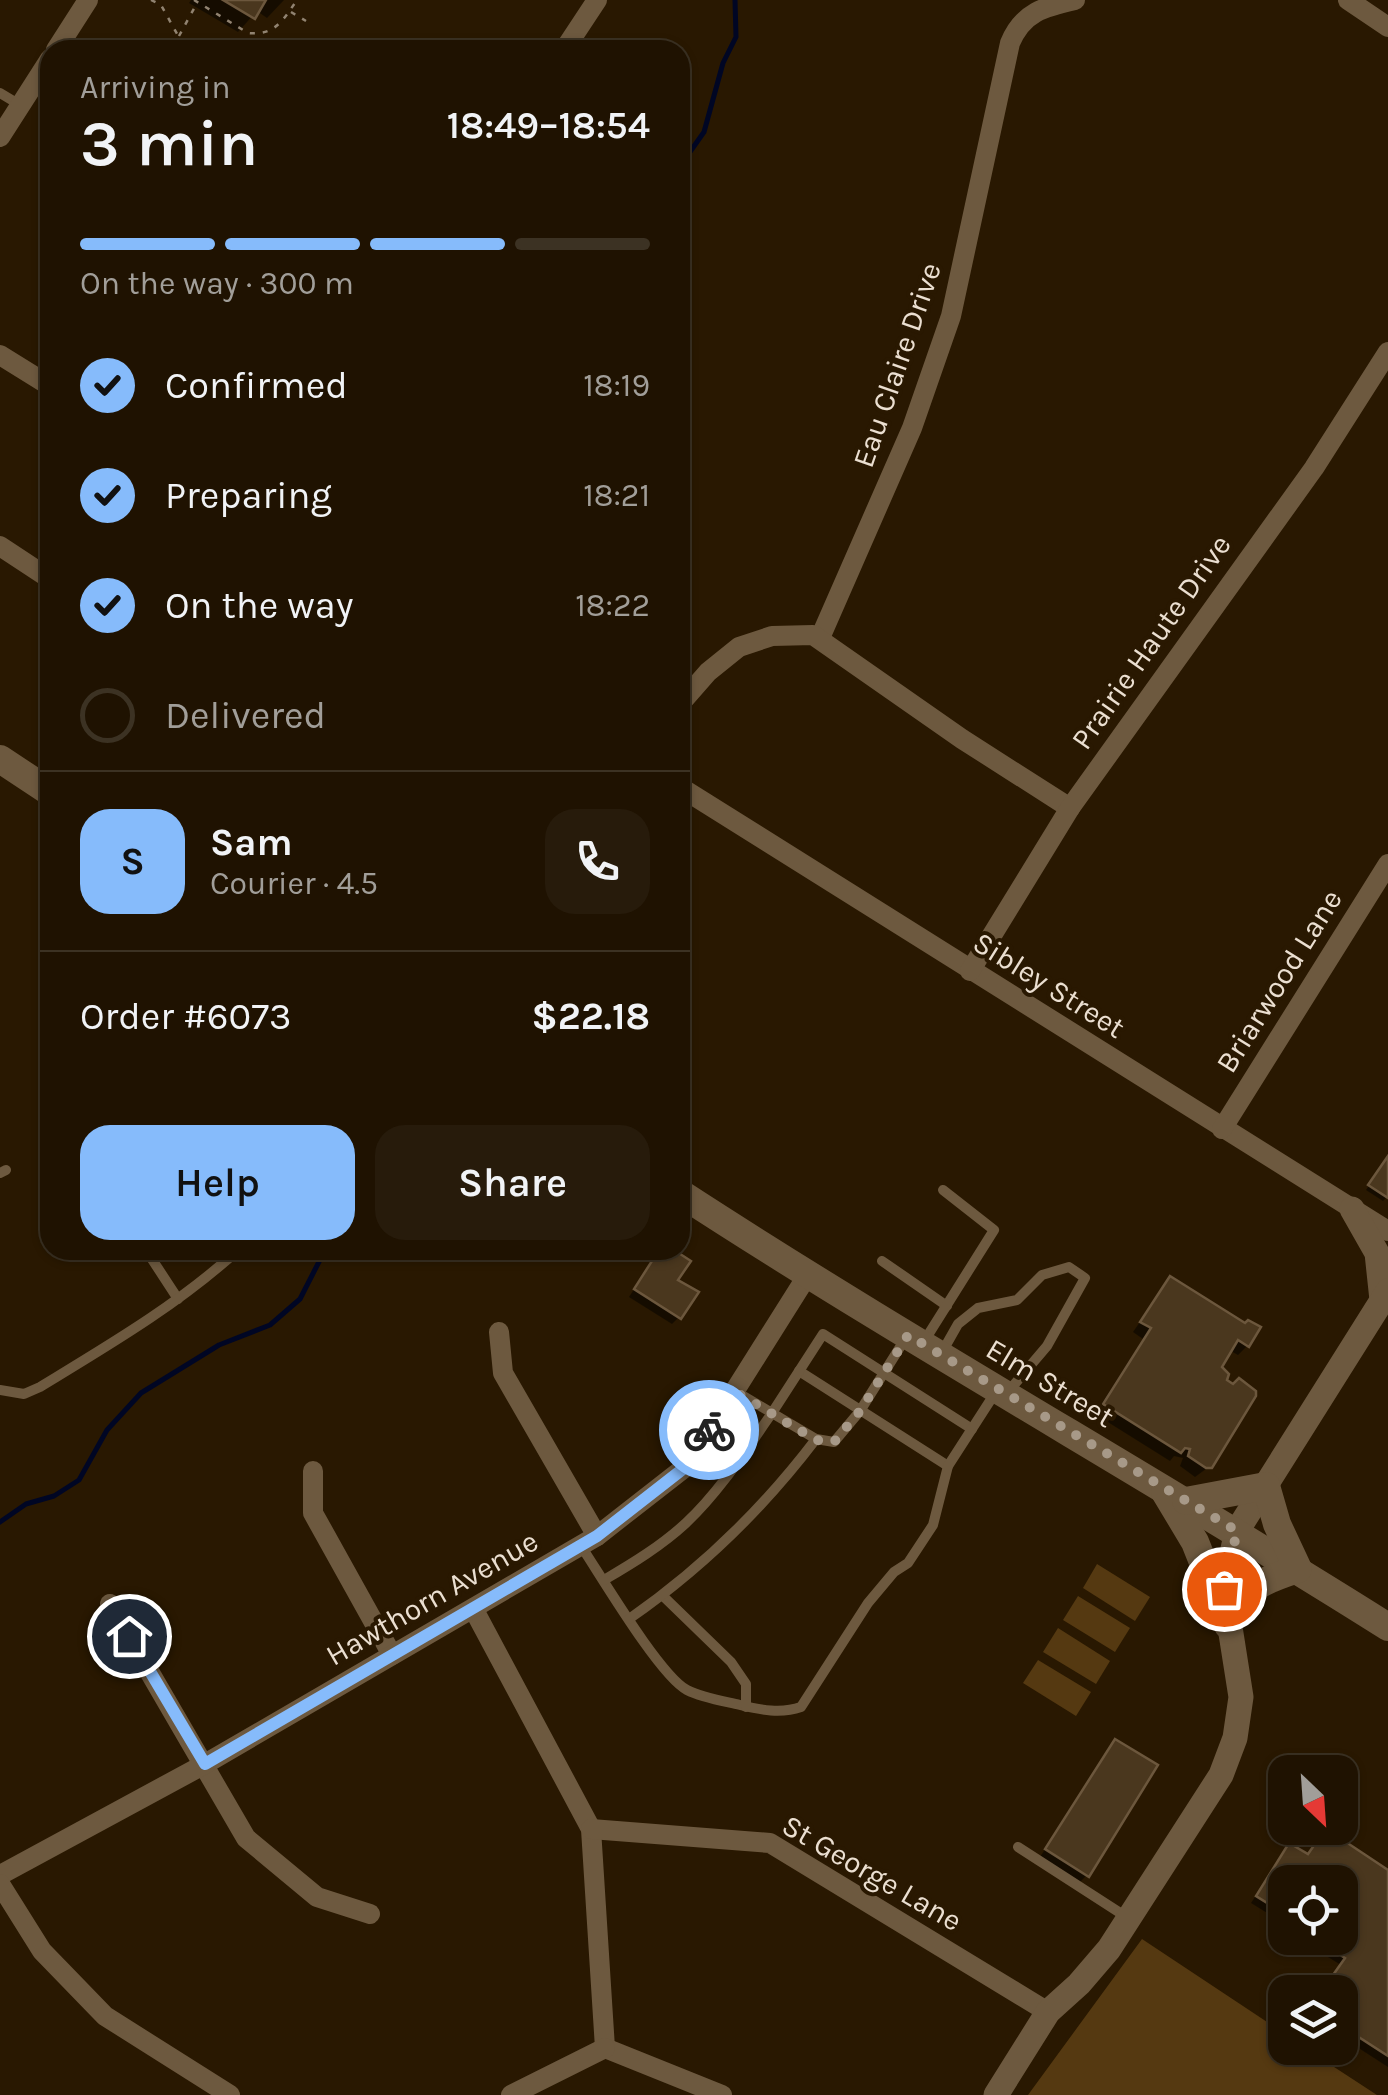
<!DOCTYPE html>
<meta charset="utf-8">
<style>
:root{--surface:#1f1201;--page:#271b0b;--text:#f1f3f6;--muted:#a19e99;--line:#3c3223;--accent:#86bbfb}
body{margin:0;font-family:Karla,sans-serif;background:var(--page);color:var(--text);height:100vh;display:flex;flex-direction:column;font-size:38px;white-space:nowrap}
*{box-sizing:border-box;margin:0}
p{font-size:32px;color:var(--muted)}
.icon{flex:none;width:55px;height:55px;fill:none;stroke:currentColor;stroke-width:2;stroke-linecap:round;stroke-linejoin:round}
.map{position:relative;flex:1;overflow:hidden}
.drawer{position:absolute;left:40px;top:40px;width:650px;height:1220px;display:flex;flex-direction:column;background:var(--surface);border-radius:30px;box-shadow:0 2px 8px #0004,0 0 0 2px var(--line)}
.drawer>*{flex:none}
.needle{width:65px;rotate:155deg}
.tools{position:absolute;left:1268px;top:1755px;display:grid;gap:20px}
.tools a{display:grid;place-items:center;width:90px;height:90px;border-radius:20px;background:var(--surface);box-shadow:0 2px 8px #0004,0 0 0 2px var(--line);font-size:50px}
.pin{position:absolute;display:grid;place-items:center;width:85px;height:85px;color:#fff;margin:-42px;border:5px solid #fff;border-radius:50%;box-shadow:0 2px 10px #0007}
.courier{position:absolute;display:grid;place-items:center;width:100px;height:100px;margin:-50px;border:8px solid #86bbfb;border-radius:50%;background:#fff;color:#222;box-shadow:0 2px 12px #0007}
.summary em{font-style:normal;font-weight:600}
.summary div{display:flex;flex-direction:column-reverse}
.summary{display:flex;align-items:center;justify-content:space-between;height:170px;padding:0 40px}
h1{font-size:65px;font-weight:600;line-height:75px}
.bar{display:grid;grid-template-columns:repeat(4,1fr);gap:15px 10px;align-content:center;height:120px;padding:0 40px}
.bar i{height:12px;border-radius:8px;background:var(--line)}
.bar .selected{background:var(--accent)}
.bar p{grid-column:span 4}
.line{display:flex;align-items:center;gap:25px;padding:0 40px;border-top:2px solid var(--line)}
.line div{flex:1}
.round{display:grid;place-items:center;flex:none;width:105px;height:105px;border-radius:30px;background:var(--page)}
ol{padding:0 40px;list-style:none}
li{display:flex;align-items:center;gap:30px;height:110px}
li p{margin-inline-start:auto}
li .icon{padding:10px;border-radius:50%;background:var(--accent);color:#111;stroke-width:4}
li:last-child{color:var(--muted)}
li i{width:55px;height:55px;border:5px solid var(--line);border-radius:50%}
.button{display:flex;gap:20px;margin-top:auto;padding:20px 40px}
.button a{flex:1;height:115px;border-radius:30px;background:var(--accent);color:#111;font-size:40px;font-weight:600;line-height:115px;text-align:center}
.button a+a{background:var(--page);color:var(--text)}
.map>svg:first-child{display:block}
</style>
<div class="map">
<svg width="1388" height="2095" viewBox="0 0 1388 2095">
<rect width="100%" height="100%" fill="#291801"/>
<g fill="#553911">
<polygon points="1097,1564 1150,1597 1135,1621 1083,1588"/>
<polygon points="1078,1596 1130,1628 1115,1652 1063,1620"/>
<polygon points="1058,1628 1110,1661 1096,1684 1043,1652"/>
<polygon points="1038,1660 1091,1692 1076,1716 1023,1683"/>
<polygon points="1142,1939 1285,2034 1285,2048 1305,2048 1377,2095 1028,2095"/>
</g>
<g fill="#0007">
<polygon points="191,0 284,0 267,18 257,11 238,32 189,3"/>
<polygon points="1388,1158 1388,1196 1383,1201 1366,1190"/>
<polygon points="660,1250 669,1250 675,1280 679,1317 672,1324 629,1297"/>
<polygon points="1170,1279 1247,1346 1238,1355 1229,1350 1218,1368 1210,1466 1195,1477 1180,1466 1183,1458 1174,1456 1170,1461 1095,1414 1143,1339 1133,1332"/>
<polygon points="1115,1742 1087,1875 1080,1882 1040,1857"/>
<polygon points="1289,1846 1307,1856 1388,1873 1388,2067 1340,2036 1340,1992 1321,1992 1341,1965 1310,1946 1312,1942 1306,1938 1340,1938 1340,1882 1285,1882 1285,1924 1251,1903"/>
</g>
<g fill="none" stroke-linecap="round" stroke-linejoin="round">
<g stroke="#000624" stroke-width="5">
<polyline points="680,166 704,132 723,63 736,37 735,0"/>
<polyline points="0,1522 26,1504 54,1496 79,1480 107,1430 141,1393 219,1345 270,1325 300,1299 325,1250"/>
</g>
</g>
<g fill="#4a371e" stroke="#6c573d" stroke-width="2.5">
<polygon points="223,0 266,0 255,19"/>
<polygon points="1388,1156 1388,1198 1368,1185"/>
<polygon points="659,1250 674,1250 691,1261 678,1280 699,1292 681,1319 634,1289"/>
<polygon points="1170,1276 1245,1323 1248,1320 1261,1327 1249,1347 1238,1340 1222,1367 1229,1374 1227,1380 1233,1384 1239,1378 1256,1391 1256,1396 1212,1468 1206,1468 1188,1456 1190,1449 1185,1448 1181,1453 1103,1404 1151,1328 1140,1322"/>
<polygon points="1115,1739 1158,1765 1089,1877 1045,1849"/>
<polygon points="1322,1834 1335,1843 1340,1838 1388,1870 1388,2056 1340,2025 1340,1992 1321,1992 1345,1958 1315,1939 1340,1938 1340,1882 1285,1882 1285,1914 1256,1896 1289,1843 1308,1854"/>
</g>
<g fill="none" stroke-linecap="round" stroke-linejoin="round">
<g stroke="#918371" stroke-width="2.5" stroke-dasharray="5 8" stroke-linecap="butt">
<polyline points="151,0 161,5 186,50"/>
<path d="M194 0 248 33C275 36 283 20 297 0"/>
<polyline points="291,12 306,21"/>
<polyline points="179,36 197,3"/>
</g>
<g stroke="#6d593f" stroke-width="10">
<polyline points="0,93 20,105"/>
<polyline points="0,1173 6,1170"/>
<polyline points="146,1250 178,1299"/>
<polyline points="882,1261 947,1306"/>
<polyline points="923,1343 994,1230 943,1190"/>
<polyline points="941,1354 958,1324 978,1308 1017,1300 1042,1275 1069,1267 1085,1278 1047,1346 1007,1393"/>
<polyline points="799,1371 948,1466"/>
<path d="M0 1390 24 1394 40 1387C109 1345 179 1304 238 1250"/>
<polyline points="735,1391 772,1413 823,1334 972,1429"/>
<path d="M581 1546C601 1576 660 1676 687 1690 703 1698 723 1701 740 1705 761 1710 781 1714 801 1707L868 1603 894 1572 908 1563 933 1525 948 1466 997 1390"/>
<path d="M604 1580C633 1563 661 1546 686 1523 720 1491 746 1450 772 1413L816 1439 834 1442 860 1411 907 1336"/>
<polyline points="663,1596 731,1662 746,1684 746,1707"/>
<path d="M629 1619C701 1569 762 1510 816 1439"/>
<polyline points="1018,1847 1128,1918"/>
</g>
<g stroke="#6d593f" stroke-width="20">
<polyline points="1348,0 1388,27"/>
<polyline points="56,50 88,0"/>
<polyline points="564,50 597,0"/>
<polyline points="0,137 50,59"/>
<polyline points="0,355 50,386"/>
<polyline points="0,546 50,579"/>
<path d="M820 638 912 428 951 316 1010 43C1023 12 1044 7 1075 0"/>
<polyline points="680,704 708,672 739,647 772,636 813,635 962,739 1070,808"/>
<polyline points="680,787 1388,1231"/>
<polyline points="970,971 1070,808 1314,468 1388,352"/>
<polyline points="1222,1129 1388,864"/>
<polyline points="499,1332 503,1373 597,1536"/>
<polyline points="313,1471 313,1513 392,1655"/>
<polyline points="110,1604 246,1838 317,1897 370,1914"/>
<polyline points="474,1610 591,1829 605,2048"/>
<polyline points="591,1829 770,1843 1048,2012"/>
<polyline points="0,1875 205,1764 597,1536 688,1465 807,1276"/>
<polyline points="0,1884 42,1951 105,2016 230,2095"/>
<polyline points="605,2048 722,2095"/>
<polyline points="511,2095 605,2048"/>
</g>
<g stroke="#6d593f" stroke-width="25">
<polyline points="1352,1209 1377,1253 1382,1300"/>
<polyline points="996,2095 1048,2012 1079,1984 1109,1949 1221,1775 1235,1738 1241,1697 1224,1589 1237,1531 1388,1291"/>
</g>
<g stroke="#6d593f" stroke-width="28">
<polyline points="0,759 50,792"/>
<path d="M680 1193C912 1344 1154 1479 1388 1627"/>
<polyline points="1165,1492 1195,1542 1228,1625"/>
<path d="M1186 1501 1266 1486 1277 1524 1298 1569C1258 1582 1246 1587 1228 1625"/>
</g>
</g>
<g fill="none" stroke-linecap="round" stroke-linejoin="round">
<polyline stroke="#a79988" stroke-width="10" stroke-dasharray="0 18" points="709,1430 734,1391 816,1440 834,1442 860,1411 908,1335 1237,1531 1224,1589"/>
<polyline stroke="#86bbfb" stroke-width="12" points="129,1636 205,1764 597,1536 688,1465 709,1430"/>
</g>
<g text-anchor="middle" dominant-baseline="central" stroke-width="8" stroke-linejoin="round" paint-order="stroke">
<g font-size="30" fill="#ebdfd1" stroke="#291801">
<text transform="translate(897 365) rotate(-71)">Eau Claire Drive</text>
<text transform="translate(1151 642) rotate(-55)">Prairie Haute Drive</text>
<text transform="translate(1279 981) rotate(-58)">Briarwood Lane</text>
<text transform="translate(1049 985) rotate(32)">Sibley Street</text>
<text transform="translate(1050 1383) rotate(31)">Elm Street</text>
<text transform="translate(432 1598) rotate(-30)">Hawthorn Avenue</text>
<text transform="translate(872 1873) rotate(30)">St George Lane</text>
</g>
</g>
</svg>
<div class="tools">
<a><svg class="needle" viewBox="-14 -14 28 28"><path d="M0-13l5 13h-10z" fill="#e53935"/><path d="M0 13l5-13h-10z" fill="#a19e99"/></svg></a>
<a><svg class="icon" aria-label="locate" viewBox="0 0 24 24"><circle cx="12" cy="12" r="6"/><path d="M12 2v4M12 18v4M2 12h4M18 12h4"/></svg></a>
<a><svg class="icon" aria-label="layers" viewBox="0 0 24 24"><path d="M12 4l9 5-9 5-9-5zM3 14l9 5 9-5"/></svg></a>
</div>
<div class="pin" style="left:1224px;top:1589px;background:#ea580c"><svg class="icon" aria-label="bag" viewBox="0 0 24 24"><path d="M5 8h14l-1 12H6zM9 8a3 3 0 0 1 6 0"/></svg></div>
<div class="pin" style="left:129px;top:1636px;background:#1f2937"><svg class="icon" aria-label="home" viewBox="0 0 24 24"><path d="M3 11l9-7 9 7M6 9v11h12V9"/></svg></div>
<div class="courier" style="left:709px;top:1430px"><svg class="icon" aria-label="bike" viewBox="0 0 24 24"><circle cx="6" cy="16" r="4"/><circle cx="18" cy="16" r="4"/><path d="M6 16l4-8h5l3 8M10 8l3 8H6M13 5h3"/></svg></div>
<section class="drawer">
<div class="summary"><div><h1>3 min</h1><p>Arriving in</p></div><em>18:49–18:54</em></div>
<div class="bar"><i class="selected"></i><i class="selected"></i><i class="selected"></i><i></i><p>On the way · 300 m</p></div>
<ol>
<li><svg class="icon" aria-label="check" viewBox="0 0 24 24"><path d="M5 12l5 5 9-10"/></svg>Confirmed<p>18:19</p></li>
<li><svg class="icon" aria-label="check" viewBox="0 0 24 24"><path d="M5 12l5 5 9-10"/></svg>Preparing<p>18:21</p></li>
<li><svg class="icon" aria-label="check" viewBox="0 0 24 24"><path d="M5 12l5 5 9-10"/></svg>On the way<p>18:22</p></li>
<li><i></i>Delivered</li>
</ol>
<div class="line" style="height:180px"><b class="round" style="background:var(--accent);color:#111">S</b><div><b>Sam</b><p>Courier · 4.5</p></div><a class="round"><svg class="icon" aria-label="phone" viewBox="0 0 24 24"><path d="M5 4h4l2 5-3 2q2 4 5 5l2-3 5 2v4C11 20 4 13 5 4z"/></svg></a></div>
<div class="line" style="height:130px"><div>Order #6073</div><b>$22.18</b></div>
<div class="button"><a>Help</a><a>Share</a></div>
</section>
</div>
